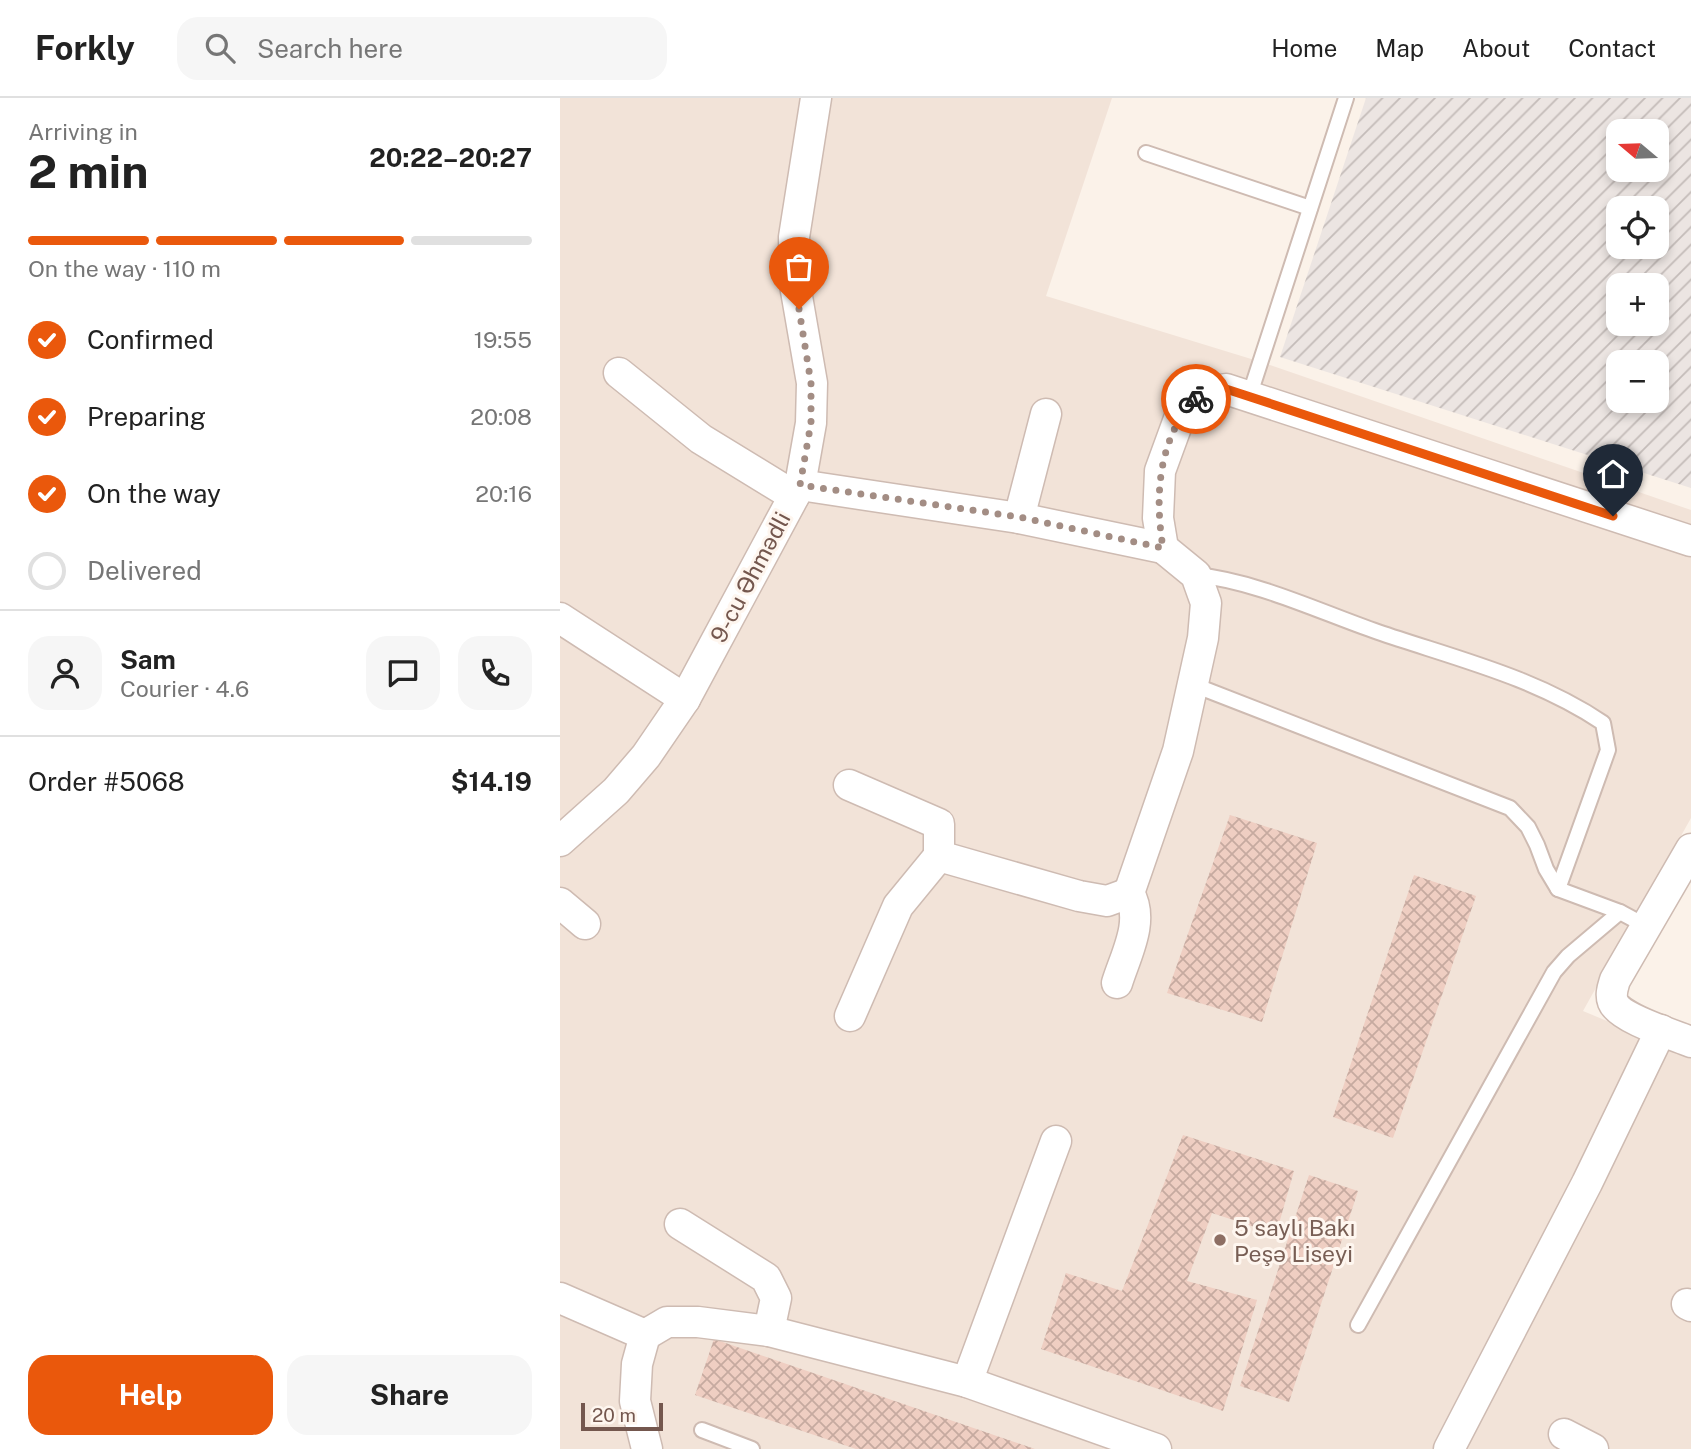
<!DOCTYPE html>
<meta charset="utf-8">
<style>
:root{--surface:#fff;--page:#f6f6f6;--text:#222;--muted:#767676;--line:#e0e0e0;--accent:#ea580c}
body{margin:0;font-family:"Public Sans",sans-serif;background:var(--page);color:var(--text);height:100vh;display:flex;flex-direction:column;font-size:26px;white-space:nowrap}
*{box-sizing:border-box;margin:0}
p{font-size:23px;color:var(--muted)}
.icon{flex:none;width:38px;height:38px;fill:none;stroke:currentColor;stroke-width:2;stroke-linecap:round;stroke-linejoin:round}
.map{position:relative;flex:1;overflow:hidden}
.panel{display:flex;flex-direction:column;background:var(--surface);width:560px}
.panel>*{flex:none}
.needle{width:46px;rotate:289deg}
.tools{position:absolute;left:1046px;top:21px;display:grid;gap:14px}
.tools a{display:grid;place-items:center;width:63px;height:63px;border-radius:14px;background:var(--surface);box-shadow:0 4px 10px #0003;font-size:35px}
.scale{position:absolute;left:21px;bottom:18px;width:82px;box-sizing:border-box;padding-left:7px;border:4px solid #74574e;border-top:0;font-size:19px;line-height:24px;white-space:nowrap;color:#74574e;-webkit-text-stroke:5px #fef6ef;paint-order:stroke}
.pin{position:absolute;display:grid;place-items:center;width:60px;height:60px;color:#fff;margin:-72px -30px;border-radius:50% 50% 50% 0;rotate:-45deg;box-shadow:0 0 7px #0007}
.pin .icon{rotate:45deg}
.courier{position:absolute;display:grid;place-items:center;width:70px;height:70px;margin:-35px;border:5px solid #ea580c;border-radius:50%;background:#fff;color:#222;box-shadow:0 2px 9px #0007}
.summary em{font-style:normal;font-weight:700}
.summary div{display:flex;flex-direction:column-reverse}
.summary{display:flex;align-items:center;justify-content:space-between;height:119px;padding:0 28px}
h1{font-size:46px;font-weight:700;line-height:52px}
.bar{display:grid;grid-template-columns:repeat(4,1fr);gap:10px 7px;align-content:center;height:84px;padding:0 28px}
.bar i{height:9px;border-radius:5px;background:var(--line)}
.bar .active{background:var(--accent)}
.bar p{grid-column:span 4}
.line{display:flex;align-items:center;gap:18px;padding:0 28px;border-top:2px solid var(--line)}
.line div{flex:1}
.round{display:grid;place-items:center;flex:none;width:74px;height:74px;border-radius:21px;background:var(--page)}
ol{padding:0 28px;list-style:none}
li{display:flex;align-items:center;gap:21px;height:77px}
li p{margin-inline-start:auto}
li .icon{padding:7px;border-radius:50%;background:var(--accent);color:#fff;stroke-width:4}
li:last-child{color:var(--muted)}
li i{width:38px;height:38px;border:4px solid var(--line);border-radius:50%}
.cta{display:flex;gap:14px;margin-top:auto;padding:14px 28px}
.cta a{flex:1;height:80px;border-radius:21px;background:var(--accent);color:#fff;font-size:28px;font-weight:700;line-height:80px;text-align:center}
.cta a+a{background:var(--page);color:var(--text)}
header{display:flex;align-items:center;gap:42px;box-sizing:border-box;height:98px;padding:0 35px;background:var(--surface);border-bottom:2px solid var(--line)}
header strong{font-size:33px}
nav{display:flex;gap:38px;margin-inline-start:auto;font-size:24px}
.search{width:490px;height:63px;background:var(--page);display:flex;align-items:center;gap:18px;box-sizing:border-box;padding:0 24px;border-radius:21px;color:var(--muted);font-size:26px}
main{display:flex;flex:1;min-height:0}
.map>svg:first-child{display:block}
</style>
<header>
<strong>Forkly</strong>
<div class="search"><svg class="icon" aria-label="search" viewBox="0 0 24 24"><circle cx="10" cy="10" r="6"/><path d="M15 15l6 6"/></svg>Search here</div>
<nav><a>Home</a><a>Map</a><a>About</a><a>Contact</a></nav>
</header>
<main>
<section class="panel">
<div class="summary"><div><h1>2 min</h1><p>Arriving in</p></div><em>20:22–20:27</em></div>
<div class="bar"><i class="active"></i><i class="active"></i><i class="active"></i><i></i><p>On the way · 110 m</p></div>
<ol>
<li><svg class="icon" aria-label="check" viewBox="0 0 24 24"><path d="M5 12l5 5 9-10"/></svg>Confirmed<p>19:55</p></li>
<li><svg class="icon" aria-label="check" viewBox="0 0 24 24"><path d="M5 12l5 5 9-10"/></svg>Preparing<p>20:08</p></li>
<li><svg class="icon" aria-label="check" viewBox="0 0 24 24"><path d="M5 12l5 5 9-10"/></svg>On the way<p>20:16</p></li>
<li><i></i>Delivered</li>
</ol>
<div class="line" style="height:126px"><a class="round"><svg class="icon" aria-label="person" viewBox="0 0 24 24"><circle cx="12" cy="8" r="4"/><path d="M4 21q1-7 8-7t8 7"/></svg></a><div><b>Sam</b><p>Courier · 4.6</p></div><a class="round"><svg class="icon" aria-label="chat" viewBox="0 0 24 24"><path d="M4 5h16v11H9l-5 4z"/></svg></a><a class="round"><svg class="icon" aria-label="phone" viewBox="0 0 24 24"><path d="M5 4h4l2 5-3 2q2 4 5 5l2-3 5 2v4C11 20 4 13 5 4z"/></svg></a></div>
<div class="line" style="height:91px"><div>Order #5068</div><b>$14.19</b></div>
<div class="cta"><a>Help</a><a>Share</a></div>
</section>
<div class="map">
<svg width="1131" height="1351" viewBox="0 0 1131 1351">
<defs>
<pattern id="industrial-furrows" width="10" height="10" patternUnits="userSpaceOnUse" patternTransform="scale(1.75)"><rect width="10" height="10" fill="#ece5e2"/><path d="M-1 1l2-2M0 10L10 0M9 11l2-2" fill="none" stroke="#c4bcb9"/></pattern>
<pattern id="building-cross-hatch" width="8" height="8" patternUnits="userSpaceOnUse" patternTransform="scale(1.75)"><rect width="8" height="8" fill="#efcec2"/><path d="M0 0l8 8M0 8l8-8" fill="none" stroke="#c6aaa0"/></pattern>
</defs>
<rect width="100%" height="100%" fill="#fbf2e9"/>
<polygon fill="#f2e3d8" points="0,0 552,0 486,198 701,264 1131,412 1131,720 1023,913 1131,958 1131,1351 0,1351"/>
<path fill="url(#industrial-furrows)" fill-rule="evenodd" d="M806 0H1131V390L720 259ZM1059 33H1097V72H1059ZM1059 110H1097V149H1059ZM1059 187H1097V226H1059ZM1059 264H1097V303H1059Z"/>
<g fill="url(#building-cross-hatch)">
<polygon points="670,717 757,745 702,924 607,895"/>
<polygon points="854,777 916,798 833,1040 773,1019"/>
<polygon points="623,1037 734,1073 716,1136 652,1115 627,1183 697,1202 663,1313 481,1251 506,1175 562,1193"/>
<polygon points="749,1077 798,1093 729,1304 680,1288"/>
<polygon points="154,1241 475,1351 296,1351 135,1297"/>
</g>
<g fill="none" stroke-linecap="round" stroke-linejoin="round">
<defs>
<g id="lane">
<polyline points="586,55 750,110"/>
<polyline points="689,299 786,0"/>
<path d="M636 477C696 483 760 514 818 534 894 560 975 579 1043 625L1048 652 998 791"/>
<polyline points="634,587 950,710 968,729 977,747 986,771 998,791 1060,814 1086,828"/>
<polyline points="798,1227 994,874 1008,858 1060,814"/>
<polyline points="142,1332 192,1351"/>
</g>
<g id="street">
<polyline points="59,275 141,341 234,398"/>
<polyline points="240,387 459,420 603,450"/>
<polyline points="459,420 486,316"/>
<polyline points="0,520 125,601"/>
<polyline points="289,687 379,726 379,758 519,798 547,803 569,795"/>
<polyline points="0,743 56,693 86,658 125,601 240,387 251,325 252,285 235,187 234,139 256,0"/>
<path d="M1131 751 1055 882C1053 889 1050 896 1053 904 1059 920 1114 937 1131 944"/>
<polyline points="0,805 25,826"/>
<path d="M557 885C566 856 585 823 569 795L618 653 643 540 646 505 636 477 603 450 598 420 600 373 619 321 639 297 666 291 1131 443"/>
<polyline points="290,918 338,808 379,758"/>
<polyline points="120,1126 206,1180 216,1200 209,1233"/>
<polyline points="0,1200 85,1237"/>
<polyline points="1127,1206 1131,1208"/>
<polyline points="85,1237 107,1224 138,1224 209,1233 407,1284 596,1351"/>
<polyline points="85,1237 77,1266 75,1303 87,1351"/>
<polyline points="407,1284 496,1043"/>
<polyline points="1004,1336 1033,1351"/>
<polyline points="889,1351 1027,1085 1101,932"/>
</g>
</defs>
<use href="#lane" stroke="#cebbb2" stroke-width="18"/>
<use href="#street" stroke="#cebbb2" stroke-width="33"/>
<use href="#lane" stroke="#fff" stroke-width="14"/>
<use href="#street" stroke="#fff" stroke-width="30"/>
</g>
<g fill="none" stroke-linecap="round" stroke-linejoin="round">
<path stroke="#a38d84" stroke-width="7" stroke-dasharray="0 12.6" d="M239 211 251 285V325L240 387 459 419 603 450C596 406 597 362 619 322 623 315 630 308 636 301"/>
<polyline stroke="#ea580c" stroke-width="9" points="636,301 639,297 666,291 1053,418"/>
</g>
<circle fill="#8d6e63" stroke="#fef6ef" stroke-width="2.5" cx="660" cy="1142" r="7"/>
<g text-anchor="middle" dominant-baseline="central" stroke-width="6" stroke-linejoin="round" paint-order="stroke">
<g font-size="23" fill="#74574e" stroke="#fef6ef">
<text transform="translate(190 479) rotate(-62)">9-cu Əhmədli</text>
</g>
<g font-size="23" fill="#785e54" stroke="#fef6ef" text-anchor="start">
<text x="674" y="1129">5 saylı Bakı<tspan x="674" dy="26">Peşə Liseyi</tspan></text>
</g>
</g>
</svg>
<div class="tools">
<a><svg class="needle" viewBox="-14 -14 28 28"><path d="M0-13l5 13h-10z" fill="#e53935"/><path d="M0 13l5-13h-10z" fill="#767676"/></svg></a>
<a><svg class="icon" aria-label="locate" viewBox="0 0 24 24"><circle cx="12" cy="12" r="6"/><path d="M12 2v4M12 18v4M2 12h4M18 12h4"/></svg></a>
<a>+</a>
<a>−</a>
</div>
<div class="scale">20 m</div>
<div class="pin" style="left:239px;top:211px;background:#ea580c"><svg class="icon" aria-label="bag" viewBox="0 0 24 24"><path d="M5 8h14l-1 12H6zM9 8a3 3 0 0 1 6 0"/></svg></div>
<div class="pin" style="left:1053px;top:418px;background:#1f2937"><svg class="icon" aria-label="home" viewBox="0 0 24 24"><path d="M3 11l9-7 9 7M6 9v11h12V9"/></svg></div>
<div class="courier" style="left:636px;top:301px"><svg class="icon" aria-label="bike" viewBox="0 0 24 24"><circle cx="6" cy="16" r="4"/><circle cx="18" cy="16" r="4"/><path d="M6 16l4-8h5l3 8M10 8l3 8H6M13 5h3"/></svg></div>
</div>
</main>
